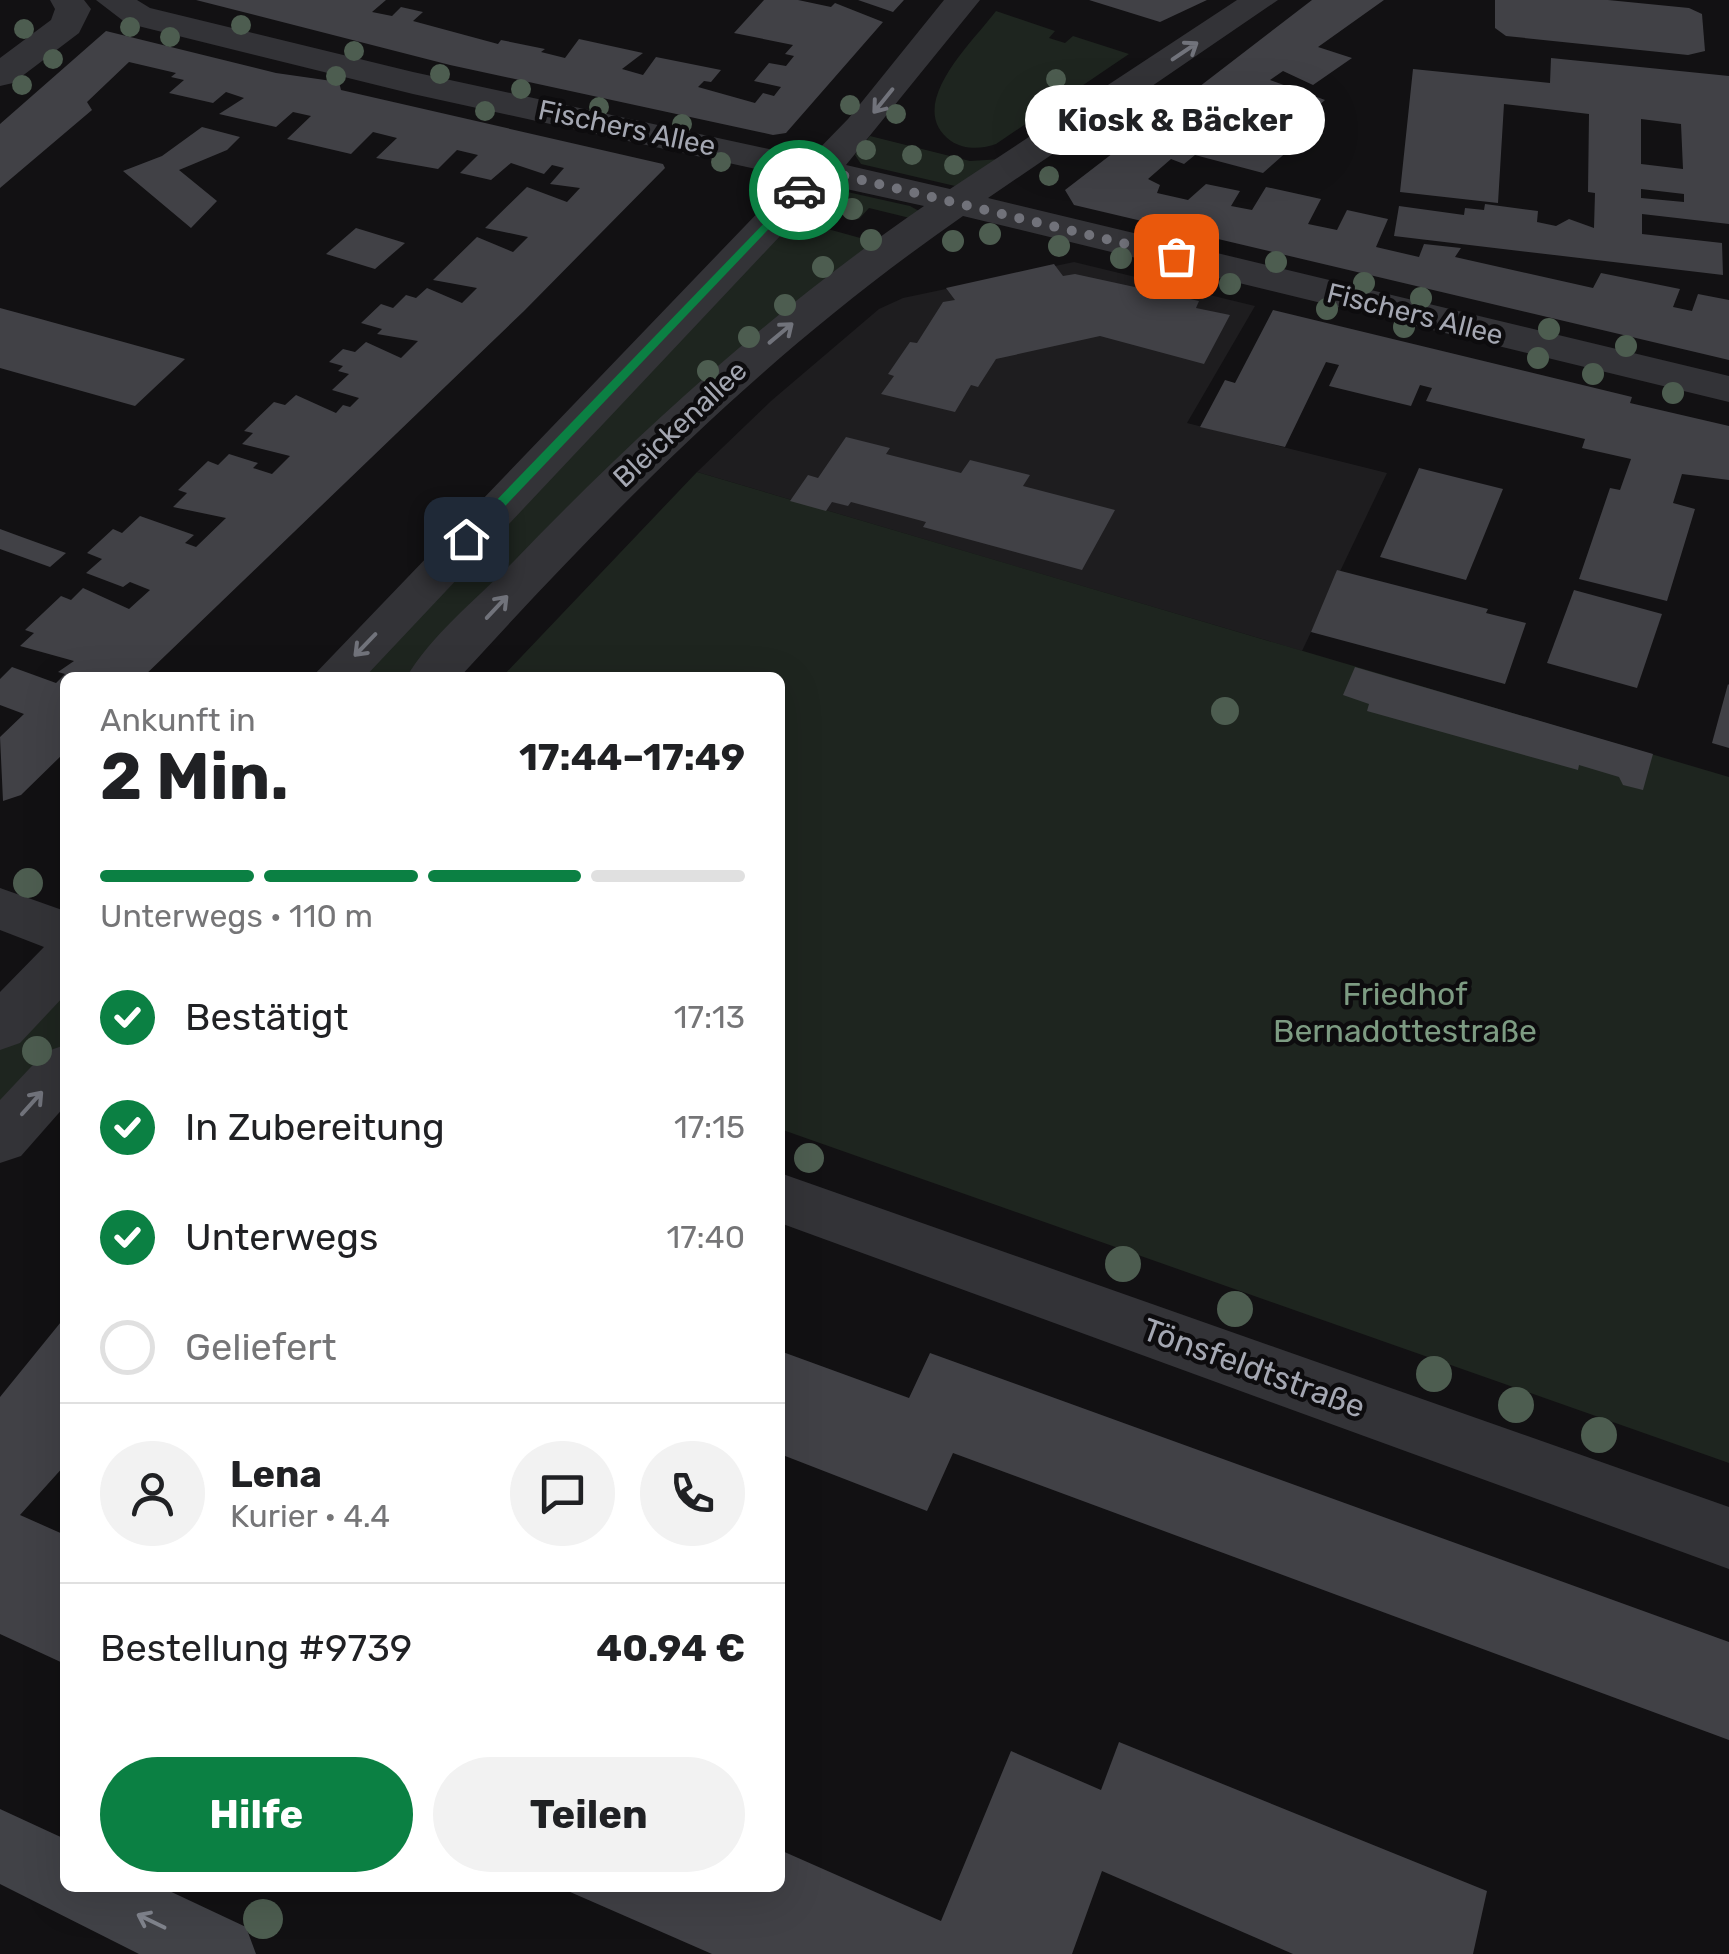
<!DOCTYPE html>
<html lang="de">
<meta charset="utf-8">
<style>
:root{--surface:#fff;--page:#f2f2f2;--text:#202124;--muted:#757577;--line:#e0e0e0;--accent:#0b8043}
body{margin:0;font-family:Rubik,sans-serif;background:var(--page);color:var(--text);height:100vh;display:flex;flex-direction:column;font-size:38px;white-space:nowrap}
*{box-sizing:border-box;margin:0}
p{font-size:32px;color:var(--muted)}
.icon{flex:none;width:55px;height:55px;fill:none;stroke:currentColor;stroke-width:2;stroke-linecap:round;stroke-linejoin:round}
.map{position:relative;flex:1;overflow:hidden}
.side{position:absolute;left:60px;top:672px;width:725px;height:1220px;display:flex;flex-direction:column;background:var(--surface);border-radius:15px;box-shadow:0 10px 40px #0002}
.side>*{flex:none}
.pin{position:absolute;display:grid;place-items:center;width:85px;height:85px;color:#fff;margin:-42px;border-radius:20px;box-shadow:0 5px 15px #0006}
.courier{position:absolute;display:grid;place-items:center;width:100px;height:100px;margin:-50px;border:8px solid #0b8043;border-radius:50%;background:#fff;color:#222;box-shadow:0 2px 12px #0007}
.bubble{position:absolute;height:70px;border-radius:35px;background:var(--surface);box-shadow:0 10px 40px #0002;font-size:32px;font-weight:700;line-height:70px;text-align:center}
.head em{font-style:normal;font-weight:700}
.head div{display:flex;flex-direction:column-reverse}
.head{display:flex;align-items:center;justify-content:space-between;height:170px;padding:0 40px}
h1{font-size:65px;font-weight:700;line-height:75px}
.bar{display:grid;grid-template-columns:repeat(4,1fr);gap:15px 10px;align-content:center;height:120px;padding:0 40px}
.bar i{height:12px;border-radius:8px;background:var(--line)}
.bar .active{background:var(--accent)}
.bar p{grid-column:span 4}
.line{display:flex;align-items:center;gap:25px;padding:0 40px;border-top:2px solid var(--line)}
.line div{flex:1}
.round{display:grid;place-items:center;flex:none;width:105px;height:105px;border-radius:52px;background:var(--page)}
ol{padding:0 40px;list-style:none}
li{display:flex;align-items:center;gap:30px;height:110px}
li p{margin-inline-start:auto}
li .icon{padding:10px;border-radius:50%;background:var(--accent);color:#fff;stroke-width:4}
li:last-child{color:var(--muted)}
li i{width:55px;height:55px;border:5px solid var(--line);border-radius:50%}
.action{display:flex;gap:20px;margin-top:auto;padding:20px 40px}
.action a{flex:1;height:115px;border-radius:60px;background:var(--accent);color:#fff;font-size:40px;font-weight:700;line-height:115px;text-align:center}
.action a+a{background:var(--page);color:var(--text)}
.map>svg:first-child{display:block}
</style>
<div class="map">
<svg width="1729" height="1954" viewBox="0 0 1729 1954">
<rect width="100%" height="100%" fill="#121113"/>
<polygon fill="#1e1d1f" points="1074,262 1255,306 1187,423 1387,473 1302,651 697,472 771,401 879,309 903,298"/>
<g fill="#1e251f">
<path d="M996 11 1055 31 1049 38 1065 43 1073 36 1129 54 996 144C983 149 964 150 951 141 903 106 973 42 996 11Z"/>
<polygon points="870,136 970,161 1002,159 955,186 861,164 855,155"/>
<polygon points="825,187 910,206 919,211 914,219 869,208 859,219 803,205"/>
<polygon points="788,218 882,244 412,677 352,678"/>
<polygon points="697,472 1729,777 1729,1463 780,1129 780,678 501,678"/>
<polygon points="65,976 65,1044 0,1113 0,1046"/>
</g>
<g fill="#414146" fill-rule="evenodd">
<polygon points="196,0 386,0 372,12 392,16 401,7 423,12 413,21 498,44 501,40 545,49 541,52 565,58 579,39 643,53 622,69 643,75 656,57 721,70 711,82 704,81 698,87 755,103 763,93 774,96 781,87 754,81 769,63 786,66 794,56 785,54 793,45 734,33 764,0 798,0 831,7 835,3 883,22 786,133 773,135 450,65"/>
<polygon points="858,0 904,0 893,12"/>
<polygon points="1089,0 1207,0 1160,22"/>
<polygon points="1312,0 1384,0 1318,47 1352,58 1313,85 1283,71 1270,80 1325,100 1291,129 1244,112 1230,122 1290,149 1263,173 1195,155 1184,164 1171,159 1148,179 1160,185 1157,193 1188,200 1206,184 1240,191 1231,206 1252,210 1266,187 1321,199 1308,224 1337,230 1347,210 1388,219 1376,247 1419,257 1424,244 1461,248 1455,257 1593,288 1601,273 1680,289 1673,307 1692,311 1698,294 1729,300 1729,360 1074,205 1065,190"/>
<polygon points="1495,0 1608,0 1689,8 1702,14 1705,51 1688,55 1506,36 1495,28"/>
<polygon points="106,31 276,73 339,82 341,90 663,164 665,168 524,311 142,678 65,678 65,752 21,795 3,801 0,737 24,714 0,705 0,679 12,667 56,683 65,674 58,672 74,661 20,646 34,633 25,630 61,596 71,600 83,588 129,609 150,590 130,582 123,587 86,573 102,559 87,553 113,529 122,533 140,516 194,535 185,543 196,547 226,518 173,507 187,493 178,490 208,461 218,465 229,454 258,463 253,468 272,474 290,456 242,444 253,433 244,431 274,402 285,405 296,395 336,413 343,405 350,407 359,398 332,390 349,374 338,371 343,366 329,362 343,349 355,352 366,342 401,358 418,341 377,334 382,329 361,323 381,304 393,308 406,295 416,298 427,288 462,303 477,288 433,280 477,237 513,252 528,237 485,228 527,187 567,202 580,188 550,184 564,168 552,165 544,174 511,163 491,180 460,173 478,155 457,150 438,169 376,158 397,138 373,132 351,154 287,139 311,116 293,112 276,127 219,114 244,98 226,92 213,103 169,93 184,80 171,77 176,73 129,62 87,102 92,110 0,188 0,124"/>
<path d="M1551 58 1729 76V224L1642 214V234L1722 243 1723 275 1394 236 1399 206 1464 215 1465 208 1484 210 1485 204 1538 211 1537 222 1556 226 1569 219 1594 228 1595 193 1588 192 1589 114 1504 104 1498 203 1400 192 1413 69 1550 83ZM1641 119 1681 124 1683 169 1641 164ZM1641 189 1684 194V202L1641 198Z"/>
<polygon points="202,127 240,137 227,150 179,170 217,201 191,228 123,171 162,156"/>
<polygon points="356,228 405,243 375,269 326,254"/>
<polygon points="1054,264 1063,276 1075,274 1199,301 1196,308 1230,315 1204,364 1100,336 996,359 978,387 971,385 955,412 881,394 894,376 888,374 910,342 917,343 943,302 955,300 946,288"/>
<polygon points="0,308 37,318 185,359 135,406 0,368"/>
<polygon points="1273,310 1632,397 1630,403 1729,426 1729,480 1682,474 1673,503 1695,509 1667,601 1579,579 1610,488 1620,490 1631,459 1582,448 1585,439 1426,401 1432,388 1420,385 1411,406 1329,386 1339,365 1326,362 1285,447 1200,427 1225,380 1235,383"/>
<polygon points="846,437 890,448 886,454 961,473 970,460 1030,475 1023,486 1115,510 1082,570 923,527 926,522 851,502 848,506 832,502 826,511 790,501 808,475 818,478"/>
<polygon points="1419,468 1503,489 1466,580 1380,557"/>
<polygon points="0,529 19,536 66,553 50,567 0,549"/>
<polygon points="1337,570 1488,609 1486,613 1526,623 1505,684 1311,632"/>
<polygon points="1574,590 1662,614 1637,688 1547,663"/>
<polygon points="1355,667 1653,754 1643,790 1623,785 1619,777 1579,765 1578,770 1367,711 1369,704 1343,695"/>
<polygon points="1728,684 1729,685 1729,748 1712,743"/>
<polygon points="65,1317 65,1465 20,1515 65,1535 65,1664 0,1634 0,1397"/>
<polygon points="780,1351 909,1398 930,1353 1729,1642 1729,1740 953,1453 927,1511 780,1454"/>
<polygon points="1119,1742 1487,1891 1473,1954 1293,1954 1102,1871 1072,1954 712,1954 561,1888 780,1888 780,1850 941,1921 1011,1751 1101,1790"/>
</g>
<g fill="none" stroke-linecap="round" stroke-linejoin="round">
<g fill="#333337" fill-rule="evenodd">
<polygon points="50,0 84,0 91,9 79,33 13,83 0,86 0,58 51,20 55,9"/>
<path d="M96 0H137L150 8 413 72 810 158 848 119 944 0H980L846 165 950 189 1237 0H1278L988 198 1729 376V402L963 216C766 353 620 502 459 678H406C432 634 479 597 515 560 641 429 774 309 924 206L828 185 364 678H311L792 177 413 94 126 23Z"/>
<polygon points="0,888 65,911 65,995 20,1043 0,1050 0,992 44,947 0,930"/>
<polygon points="65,1045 65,1106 21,1156 0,1163 0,1100 45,1052"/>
<polygon points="780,1173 1729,1507 1729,1569 780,1223"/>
</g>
<polygon fill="#414247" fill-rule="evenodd" points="0,1809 65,1839 65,1888 163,1888 246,1927 256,1954 139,1954 0,1884"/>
</g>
<g fill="#4d5d50">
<circle cx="241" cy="25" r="10"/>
<circle cx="130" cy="27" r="10"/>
<circle cx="24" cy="29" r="10"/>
<circle cx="170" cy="37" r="10"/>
<circle cx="354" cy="51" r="10"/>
<circle cx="53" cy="59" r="10"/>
<circle cx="440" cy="74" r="10"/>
<circle cx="336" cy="76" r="10"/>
<circle cx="1056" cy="79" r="10"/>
<circle cx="22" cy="85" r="10"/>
<circle cx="521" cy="89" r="10"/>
<circle cx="850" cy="105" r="10"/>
<circle cx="599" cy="107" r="10"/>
<circle cx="485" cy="111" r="10"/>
<circle cx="896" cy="114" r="10"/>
<circle cx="682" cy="124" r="10"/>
<circle cx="866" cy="150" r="10"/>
<circle cx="912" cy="155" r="10"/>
<circle cx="721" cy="162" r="10"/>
<circle cx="954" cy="165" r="10"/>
<circle cx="1049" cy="176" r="10"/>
<circle cx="852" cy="209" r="11"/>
<circle cx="990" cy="234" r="11"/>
<circle cx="871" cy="240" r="11"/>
<circle cx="953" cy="241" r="11"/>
<circle cx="1059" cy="246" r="11"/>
<circle cx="1200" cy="248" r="11"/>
<circle cx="1121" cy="258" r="11"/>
<circle cx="1276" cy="262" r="11"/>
<circle cx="823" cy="267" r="11"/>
<circle cx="1364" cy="283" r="11"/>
<circle cx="1230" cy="284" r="11"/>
<circle cx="1421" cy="298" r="11"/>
<circle cx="785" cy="305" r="11"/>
<circle cx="1327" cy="309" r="11"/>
<circle cx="1404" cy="327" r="11"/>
<circle cx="1549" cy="329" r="11"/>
<circle cx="749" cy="337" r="11"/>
<circle cx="1626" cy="346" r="11"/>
<circle cx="1538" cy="358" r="11"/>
<circle cx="708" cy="371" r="11"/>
<circle cx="1593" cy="374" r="11"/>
<circle cx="1673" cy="393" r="11"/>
<circle cx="1225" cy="711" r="14"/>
<circle cx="28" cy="883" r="15"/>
<circle cx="37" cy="1051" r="15"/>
<circle cx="809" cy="1158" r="15"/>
<circle cx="1123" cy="1264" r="18"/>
<circle cx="1235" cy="1309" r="18"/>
<circle cx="1434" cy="1374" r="18"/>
<circle cx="1516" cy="1405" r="18"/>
<circle cx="1599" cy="1435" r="18"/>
<circle cx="263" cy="1919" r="20"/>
</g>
<defs><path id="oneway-shaft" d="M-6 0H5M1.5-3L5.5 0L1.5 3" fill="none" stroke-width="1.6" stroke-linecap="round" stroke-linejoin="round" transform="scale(2.5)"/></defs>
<g stroke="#71737b">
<use href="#oneway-shaft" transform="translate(1185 51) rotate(-34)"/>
<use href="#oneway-shaft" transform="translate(883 101) rotate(129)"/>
<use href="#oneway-shaft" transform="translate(781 333) rotate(-40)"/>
<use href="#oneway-shaft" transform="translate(497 607) rotate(-47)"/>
<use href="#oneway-shaft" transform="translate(365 645) rotate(134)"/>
<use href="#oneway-shaft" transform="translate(32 1103) rotate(-48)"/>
</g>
<use stroke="#81848d" href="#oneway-shaft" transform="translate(151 1921) rotate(-154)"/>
<polygon fill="#0b8043" points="799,187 803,193 471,542 462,542 462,536"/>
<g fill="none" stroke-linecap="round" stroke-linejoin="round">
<polyline stroke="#71727a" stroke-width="10" stroke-dasharray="0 18" points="799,190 820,170 1176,256"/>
</g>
<g text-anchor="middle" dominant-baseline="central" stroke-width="9" stroke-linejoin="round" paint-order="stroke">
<g font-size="28" fill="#a4a7b2" stroke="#0d0c0e">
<text transform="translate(627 128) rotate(12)">Fischers Allee</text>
<text transform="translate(1415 314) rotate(14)">Fischers Allee</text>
<text transform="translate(680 424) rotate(-43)">Bleickenallee</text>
</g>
<g font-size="32" fill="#7d9b82" stroke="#0d0c0e">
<text x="1405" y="994">Friedhof<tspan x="1405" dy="37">Bernadottestraße</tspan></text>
</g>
<g font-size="32" fill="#a4a7b2" stroke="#0d0c0e">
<text transform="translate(1254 1368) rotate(20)">Tönsfeldtstraße</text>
</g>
</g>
</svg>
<div class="pin" style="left:1176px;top:256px;background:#ea580c"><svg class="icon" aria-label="bag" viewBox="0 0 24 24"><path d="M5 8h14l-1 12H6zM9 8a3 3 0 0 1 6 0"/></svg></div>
<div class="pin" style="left:466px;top:539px;background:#1f2937"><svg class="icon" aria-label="home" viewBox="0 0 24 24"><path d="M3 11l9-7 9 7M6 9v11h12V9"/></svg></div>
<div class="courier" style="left:799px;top:190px"><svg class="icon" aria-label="car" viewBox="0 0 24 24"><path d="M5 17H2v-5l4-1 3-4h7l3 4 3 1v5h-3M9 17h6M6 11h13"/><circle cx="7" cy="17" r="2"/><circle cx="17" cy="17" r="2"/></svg></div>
<div class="bubble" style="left:1025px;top:85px;width:300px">Kiosk &amp; Bäcker</div>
<section class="side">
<div class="head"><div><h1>2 Min.</h1><p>Ankunft in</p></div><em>17:44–17:49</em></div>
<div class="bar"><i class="active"></i><i class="active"></i><i class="active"></i><i></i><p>Unterwegs · 110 m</p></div>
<ol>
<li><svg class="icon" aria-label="check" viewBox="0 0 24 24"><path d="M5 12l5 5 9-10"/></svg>Bestätigt<p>17:13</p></li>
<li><svg class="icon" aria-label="check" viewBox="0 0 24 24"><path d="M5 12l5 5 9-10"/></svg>In Zubereitung<p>17:15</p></li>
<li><svg class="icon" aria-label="check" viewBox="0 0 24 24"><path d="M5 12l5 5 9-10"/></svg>Unterwegs<p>17:40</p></li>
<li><i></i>Geliefert</li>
</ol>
<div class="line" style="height:180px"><a class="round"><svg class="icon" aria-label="person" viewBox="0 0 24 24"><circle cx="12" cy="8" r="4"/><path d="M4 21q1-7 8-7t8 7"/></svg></a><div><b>Lena</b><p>Kurier · 4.4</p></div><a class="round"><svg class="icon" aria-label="chat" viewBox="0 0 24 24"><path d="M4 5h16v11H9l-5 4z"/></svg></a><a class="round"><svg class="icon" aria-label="phone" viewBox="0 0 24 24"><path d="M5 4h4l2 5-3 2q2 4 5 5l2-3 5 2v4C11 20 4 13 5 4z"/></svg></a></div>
<div class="line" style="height:130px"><div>Bestellung #9739</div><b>40.94 €</b></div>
<div class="action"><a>Hilfe</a><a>Teilen</a></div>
</section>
</div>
